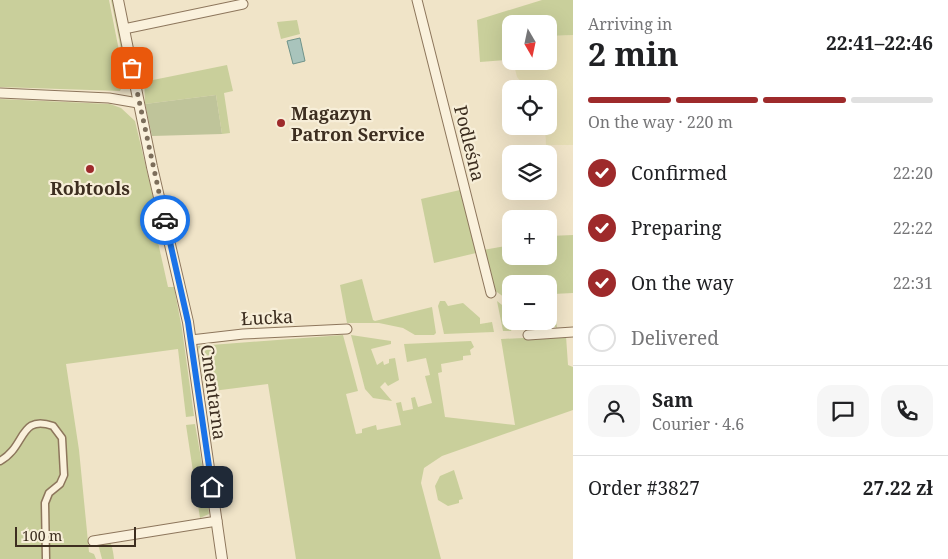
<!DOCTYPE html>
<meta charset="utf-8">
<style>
:root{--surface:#fff;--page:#f6f6f6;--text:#202124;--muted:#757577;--line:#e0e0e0;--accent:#9e2a2b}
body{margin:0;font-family:"Noto Serif",serif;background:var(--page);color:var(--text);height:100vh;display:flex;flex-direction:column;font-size:19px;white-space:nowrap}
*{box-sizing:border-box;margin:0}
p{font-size:16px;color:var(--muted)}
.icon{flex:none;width:28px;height:28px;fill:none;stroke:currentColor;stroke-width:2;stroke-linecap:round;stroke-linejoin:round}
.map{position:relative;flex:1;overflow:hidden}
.details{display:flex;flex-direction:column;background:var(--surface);width:375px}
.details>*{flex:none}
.needle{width:32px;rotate:171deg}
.tools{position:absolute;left:502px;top:15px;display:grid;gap:10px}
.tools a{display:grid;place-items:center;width:55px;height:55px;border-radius:10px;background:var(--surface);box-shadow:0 5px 20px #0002;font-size:25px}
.scale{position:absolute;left:15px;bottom:12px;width:121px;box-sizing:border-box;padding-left:5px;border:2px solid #3d2e20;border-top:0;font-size:14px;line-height:18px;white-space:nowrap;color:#3d2e20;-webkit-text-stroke:4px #f7eed8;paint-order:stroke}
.pin{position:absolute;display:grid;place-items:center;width:42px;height:42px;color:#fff;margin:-21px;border-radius:10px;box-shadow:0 2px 8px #0006}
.courier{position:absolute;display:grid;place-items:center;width:50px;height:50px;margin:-25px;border:4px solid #1a73e8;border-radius:50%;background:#fff;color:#222;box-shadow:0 1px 6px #0007}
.head em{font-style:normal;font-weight:700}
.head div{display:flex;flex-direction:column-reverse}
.head{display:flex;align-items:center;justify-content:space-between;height:85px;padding:0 15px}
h1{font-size:32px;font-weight:700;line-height:38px}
.bar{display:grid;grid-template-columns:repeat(4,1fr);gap:8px 5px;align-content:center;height:60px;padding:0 15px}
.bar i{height:6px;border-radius:4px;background:var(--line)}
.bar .current{background:var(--accent)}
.bar p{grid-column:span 4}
.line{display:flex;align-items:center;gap:12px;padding:0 15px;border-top:1px solid var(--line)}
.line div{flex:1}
.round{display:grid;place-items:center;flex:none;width:52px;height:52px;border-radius:15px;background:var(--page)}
ol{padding:0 15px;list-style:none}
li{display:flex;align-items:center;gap:15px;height:55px}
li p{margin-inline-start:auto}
li .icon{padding:5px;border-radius:50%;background:var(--accent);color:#fff;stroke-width:4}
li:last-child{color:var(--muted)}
li i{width:28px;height:28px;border:2px solid var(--line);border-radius:50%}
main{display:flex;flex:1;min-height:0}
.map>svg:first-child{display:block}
</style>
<main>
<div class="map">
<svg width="573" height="559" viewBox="0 0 573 559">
<rect width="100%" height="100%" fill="#f0e4c8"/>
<polygon fill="#e6deb5" points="573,35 573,145 546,145 545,126 549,126 549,89 527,88 517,77 513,61 549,61 549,36"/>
<g fill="#c9cf9b">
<polygon points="0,0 109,0 125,81 120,91 0,87"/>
<polygon points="111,0 114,0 129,79 127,79"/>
<polygon points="542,0 573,0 573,35 549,36 549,24 511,24 513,62 506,60 480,62 477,20"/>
<polygon points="297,20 300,34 281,39 277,22"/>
<polygon points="227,65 233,91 224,93 230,133 222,134 216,95 145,104 144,75 146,74 148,81"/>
<polygon points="0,99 110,104 121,108 135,121 155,205 151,211 168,287 174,287 182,329 194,416 186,417 178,349 66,364 79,450 89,552 94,554 96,559 0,559"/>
<polygon points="460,190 476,253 434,263 421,199"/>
<polygon points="573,235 573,293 553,294 557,328 544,321 549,321 549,284 511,284 511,302 494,290 483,250 511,245 511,256 549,256 549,236"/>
<polygon points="362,279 373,320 375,321 432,307 436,333 434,335 415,335 403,328 379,323 347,323 340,285"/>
<polygon points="440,301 445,301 448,306 463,303 480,318 480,324 492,322 494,332 444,334 438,306"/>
<polygon points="497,301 511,312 511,321 515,321 511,331 503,331"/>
<polygon points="343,335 358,391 346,394 356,434 362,433 362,429 376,425 377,430 401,425 396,403 401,402 403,411 413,409 411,398 415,397 418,407 432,403 425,376 430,375 426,358 407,362 404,344 471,341 474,347 470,350 471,355 463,356 463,360 441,364 442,372 438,373 445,417 515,425 501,339 566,336 568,365 573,367 573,410 442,456 424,468 421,483 441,559 296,559 268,384 205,392 198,346"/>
<polygon points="351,335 391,341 391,344 371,349 377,365 383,361 384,365 389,363 389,359 395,358 399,380 388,386 385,382 380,387 392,401 373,398 365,389"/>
<polygon points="195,424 205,481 199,482 202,506 208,505 209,514 200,518 186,425"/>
<polygon points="454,470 463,499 459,500 459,503 448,506 438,500 435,486 440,476"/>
<path d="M99 534H104C111 540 113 549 114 559H102L97 540Z"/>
</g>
<polygon fill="#bfc49a" points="216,95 222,134 152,136 145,104"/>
<polygon fill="#a9c4bc" stroke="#6f938a" points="300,38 305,61 293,64 287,41"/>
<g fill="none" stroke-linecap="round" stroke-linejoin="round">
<defs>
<path id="pedestrian" d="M0 461C26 447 19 414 53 426L62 438 64 475 60 484 49 493 45 503 46 559"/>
<g id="minor">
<polyline points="417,0 491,293"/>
<polyline points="124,29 243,4"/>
<polyline points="0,93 109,98 138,103"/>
<polyline points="528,335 573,332"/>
<polyline points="191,340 243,334 347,329"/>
<polyline points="93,541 217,521"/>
</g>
<polyline id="tertiary" points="118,0 152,167 188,322 222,559"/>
</defs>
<use href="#pedestrian" stroke="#8d765c" stroke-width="9"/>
<use href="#minor" stroke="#8d765c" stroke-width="11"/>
<use href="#tertiary" stroke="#8d765c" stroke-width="12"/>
<use href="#pedestrian" stroke="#faf1dc" stroke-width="6"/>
<use href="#minor" stroke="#faf1dc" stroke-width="9"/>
<use href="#tertiary" stroke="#faf1dc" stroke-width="10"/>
</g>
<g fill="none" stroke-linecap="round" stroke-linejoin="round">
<polyline stroke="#7c6e5b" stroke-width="5" stroke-dasharray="0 9" points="132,68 165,220"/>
<polyline stroke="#1a73e8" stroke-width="6" points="165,220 188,322 212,487"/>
</g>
<g fill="#9e2a2b" stroke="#f7eed8" stroke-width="2">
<circle cx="281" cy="123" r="5"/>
<circle cx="90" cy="169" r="5"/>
</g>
<g text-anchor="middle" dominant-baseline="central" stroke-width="4.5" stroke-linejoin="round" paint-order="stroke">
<g font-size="18" font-weight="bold" fill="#3d2e20" stroke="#f7eed8" text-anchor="start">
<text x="291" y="113">Magazyn<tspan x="291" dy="21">Patron Service</tspan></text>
<text x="90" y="188" text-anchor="middle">Robtools</text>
</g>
<g font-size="18" fill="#3d2e20" stroke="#f7eed8">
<text transform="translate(470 143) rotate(76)">Podleśna</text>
<text transform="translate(267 317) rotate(-3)">Łucka</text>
<text transform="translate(214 392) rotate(82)">Cmentarna</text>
</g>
</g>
</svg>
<div class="tools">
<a><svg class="needle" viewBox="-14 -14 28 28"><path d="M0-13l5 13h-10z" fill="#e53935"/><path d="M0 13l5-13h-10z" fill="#757577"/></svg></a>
<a><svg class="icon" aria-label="locate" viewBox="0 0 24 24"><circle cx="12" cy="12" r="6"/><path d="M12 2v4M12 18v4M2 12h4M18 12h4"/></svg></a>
<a><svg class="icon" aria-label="layers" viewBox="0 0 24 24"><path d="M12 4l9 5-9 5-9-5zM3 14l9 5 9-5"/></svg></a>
<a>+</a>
<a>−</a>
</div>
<div class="scale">100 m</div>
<div class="pin" style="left:132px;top:68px;background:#ea580c"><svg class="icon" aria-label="bag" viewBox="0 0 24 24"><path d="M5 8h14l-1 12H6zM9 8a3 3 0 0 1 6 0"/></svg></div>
<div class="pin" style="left:212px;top:487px;background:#1f2937"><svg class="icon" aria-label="home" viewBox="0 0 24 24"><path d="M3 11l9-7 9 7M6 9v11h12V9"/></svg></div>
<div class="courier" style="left:165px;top:220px"><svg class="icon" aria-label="car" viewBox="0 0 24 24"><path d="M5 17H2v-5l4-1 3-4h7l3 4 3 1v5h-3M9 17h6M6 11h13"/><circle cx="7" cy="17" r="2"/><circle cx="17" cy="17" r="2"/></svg></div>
</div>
<section class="details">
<div class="head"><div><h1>2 min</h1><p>Arriving in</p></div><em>22:41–22:46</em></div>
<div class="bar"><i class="current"></i><i class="current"></i><i class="current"></i><i></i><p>On the way · 220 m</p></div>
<ol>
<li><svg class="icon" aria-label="check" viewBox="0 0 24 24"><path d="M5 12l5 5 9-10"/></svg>Confirmed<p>22:20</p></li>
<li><svg class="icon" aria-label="check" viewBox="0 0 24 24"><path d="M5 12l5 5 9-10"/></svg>Preparing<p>22:22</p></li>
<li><svg class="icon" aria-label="check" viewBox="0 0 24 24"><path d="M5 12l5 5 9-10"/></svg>On the way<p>22:31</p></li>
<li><i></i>Delivered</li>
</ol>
<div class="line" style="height:90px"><a class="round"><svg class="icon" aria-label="person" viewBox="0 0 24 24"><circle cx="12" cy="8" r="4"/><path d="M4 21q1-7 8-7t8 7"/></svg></a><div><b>Sam</b><p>Courier · 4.6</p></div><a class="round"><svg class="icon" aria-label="chat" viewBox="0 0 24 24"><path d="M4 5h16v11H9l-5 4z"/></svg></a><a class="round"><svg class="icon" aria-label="phone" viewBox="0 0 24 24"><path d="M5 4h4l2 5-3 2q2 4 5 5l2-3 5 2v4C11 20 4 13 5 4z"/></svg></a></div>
<div class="line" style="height:65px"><div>Order #3827</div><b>27.22 zł</b></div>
</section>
</main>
